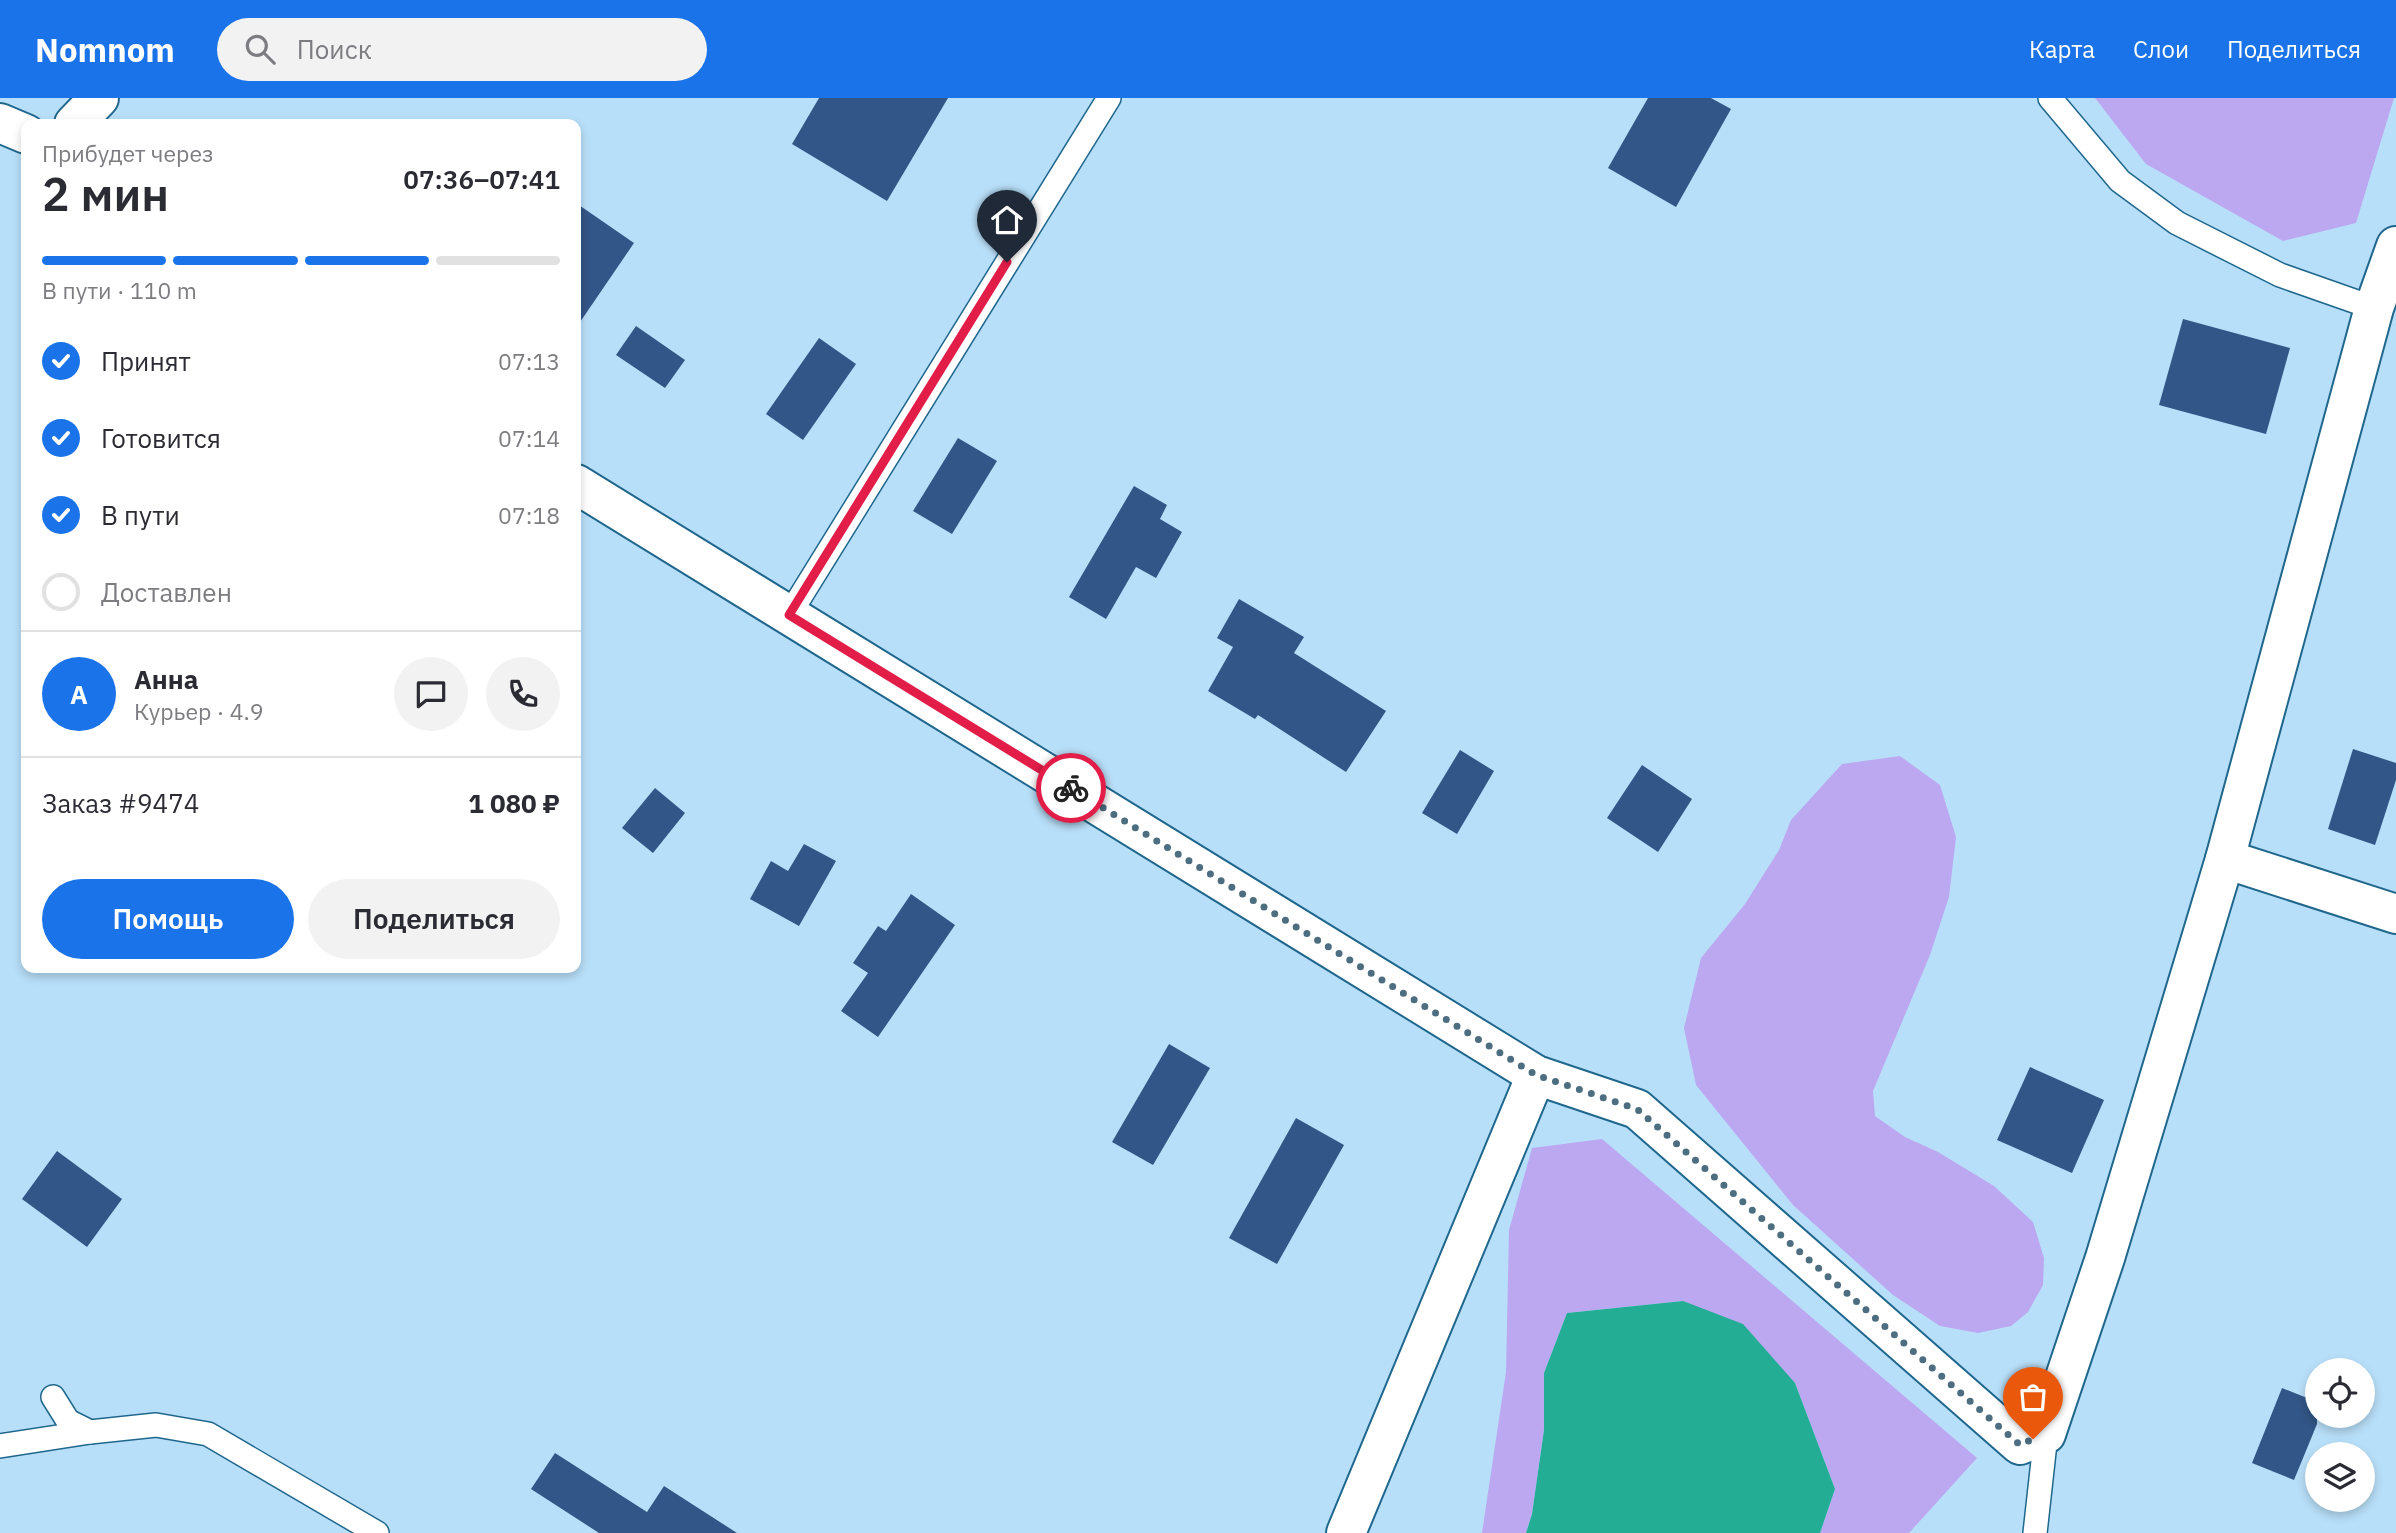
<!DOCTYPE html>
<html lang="ru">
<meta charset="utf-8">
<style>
:root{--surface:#fff;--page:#f2f2f3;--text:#2b2b33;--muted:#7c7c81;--line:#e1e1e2;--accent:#1a73e8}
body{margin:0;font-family:"IBM Plex Sans",sans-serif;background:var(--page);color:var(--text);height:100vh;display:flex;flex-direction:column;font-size:26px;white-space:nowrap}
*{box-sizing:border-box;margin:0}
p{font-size:23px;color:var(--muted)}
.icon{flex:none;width:38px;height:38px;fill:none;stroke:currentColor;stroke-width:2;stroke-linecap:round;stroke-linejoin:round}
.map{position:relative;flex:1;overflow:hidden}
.details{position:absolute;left:21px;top:21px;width:560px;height:854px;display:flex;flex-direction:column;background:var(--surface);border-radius:14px;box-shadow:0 4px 10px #0003}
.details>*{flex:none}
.fabs{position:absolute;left:2305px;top:1260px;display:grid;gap:14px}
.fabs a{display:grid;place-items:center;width:70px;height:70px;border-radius:50%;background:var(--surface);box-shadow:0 4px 10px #0003;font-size:35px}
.pin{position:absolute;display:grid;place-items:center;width:60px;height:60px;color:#fff;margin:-72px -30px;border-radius:50% 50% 50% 0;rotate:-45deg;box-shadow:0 0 7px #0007}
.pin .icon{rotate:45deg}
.courier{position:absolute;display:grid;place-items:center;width:70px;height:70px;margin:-35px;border:5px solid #e11d48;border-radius:50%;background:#fff;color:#222;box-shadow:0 2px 9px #0007}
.summary em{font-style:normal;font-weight:600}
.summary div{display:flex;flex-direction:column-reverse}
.summary{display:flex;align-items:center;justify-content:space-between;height:119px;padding:0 21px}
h1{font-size:46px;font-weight:600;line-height:52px}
.bar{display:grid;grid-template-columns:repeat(4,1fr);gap:10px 7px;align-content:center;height:84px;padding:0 21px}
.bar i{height:9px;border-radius:5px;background:var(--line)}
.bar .current{background:var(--accent)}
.bar p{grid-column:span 4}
.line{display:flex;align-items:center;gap:18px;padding:0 21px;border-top:2px solid var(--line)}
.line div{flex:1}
.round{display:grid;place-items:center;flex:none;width:74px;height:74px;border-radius:37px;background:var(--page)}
ol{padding:0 21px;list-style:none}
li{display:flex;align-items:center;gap:21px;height:77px}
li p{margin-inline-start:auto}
li .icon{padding:7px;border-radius:50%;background:var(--accent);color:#fff;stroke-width:4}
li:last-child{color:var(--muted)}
li i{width:38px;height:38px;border:4px solid var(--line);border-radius:50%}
.cta{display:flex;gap:14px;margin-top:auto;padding:14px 21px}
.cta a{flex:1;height:80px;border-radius:42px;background:var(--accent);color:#fff;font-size:28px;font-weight:600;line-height:80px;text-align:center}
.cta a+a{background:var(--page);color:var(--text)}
header{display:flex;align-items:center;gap:42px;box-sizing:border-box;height:98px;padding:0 35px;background:var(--accent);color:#fff}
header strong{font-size:33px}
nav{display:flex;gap:38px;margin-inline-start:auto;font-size:24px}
.search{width:490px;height:63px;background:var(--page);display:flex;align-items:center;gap:18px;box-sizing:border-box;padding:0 24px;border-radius:38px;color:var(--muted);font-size:26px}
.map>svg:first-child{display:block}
</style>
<header>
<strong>Nomnom</strong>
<div class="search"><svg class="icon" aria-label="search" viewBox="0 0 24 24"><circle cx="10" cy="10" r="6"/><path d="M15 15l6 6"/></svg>Поиск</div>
<nav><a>Карта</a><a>Слои</a><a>Поделиться</a></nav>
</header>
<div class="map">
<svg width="2396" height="1435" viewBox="0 0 2396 1435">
<rect width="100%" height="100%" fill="#b8dff9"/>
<g fill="#bca8f1">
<polygon points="2095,0 2394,0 2356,125 2283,143 2146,66"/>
<polygon points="1900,658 1940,687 1956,739 1949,799 1930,857 1873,993 1875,1018 1905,1039 1938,1054 1994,1088 2033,1124 2044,1160 2043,1187 2028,1214 2011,1228 1978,1235 1940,1228 1893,1197 1793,1107 1696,987 1684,930 1701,860 1745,806 1779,752 1791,722 1842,666"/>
<polygon points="1602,1041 1977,1360 1909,1435 1820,1435 1835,1391 1795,1285 1683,1203 1567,1215 1544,1275 1544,1332 1532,1416 1526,1435 1482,1435 1506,1274 1509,1132 1532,1050"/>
</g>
<polygon fill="#23ad94" points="1683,1203 1743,1226 1795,1285 1835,1391 1820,1435 1526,1435 1532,1416 1544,1332 1544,1275 1567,1215"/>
<g fill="#325687">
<polygon points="819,0 948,0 887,103 792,46"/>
<polygon points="1648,0 1711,0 1731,11 1676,109 1608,70"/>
<polygon points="576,105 634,145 576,230"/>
<polygon points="2183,221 2290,250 2266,336 2159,307"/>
<polygon points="636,228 685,262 665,290 616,257"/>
<polygon points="819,240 856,266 803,342 766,316"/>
<polygon points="958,340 997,363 952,436 913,413"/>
<polygon points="1134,388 1167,407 1160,421 1182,434 1156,480 1136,469 1106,521 1069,499"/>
<polygon points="1239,501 1304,539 1294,555 1386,613 1346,674 1258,617 1255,621 1208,593 1233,549 1217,540"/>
<polygon points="2353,651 2396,665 2396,682 2375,747 2328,731"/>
<polygon points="1460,652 1494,673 1457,736 1422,715"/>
<polygon points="1642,667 1692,701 1658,754 1607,720"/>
<polygon points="655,690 685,715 653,755 622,730"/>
<polygon points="804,746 836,763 799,828 750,801 771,763 788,773"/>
<polygon points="911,796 955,827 878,939 841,913 868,875 853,865 878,828 886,833"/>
<polygon points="1169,946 1210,970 1153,1067 1112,1044"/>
<polygon points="2030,969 2104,1002 2072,1075 1997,1042"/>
<polygon points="1296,1020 1344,1047 1277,1166 1229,1140"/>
<polygon points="57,1053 122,1101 87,1149 22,1101"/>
<polygon points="2282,1290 2317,1304 2317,1326 2294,1382 2252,1365"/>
<polygon points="555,1355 647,1414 664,1388 737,1435 599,1435 531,1391"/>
</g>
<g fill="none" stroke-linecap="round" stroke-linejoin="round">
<defs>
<g id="service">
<polyline points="2050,0 2120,83 2177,125 2280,177 2374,210"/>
<polyline points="789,517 1109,0"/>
<polyline points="53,1299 68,1323 90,1334 156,1327 208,1336 377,1435"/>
<polyline points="0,1348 90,1334"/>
<polyline points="2035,1435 2046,1336"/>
</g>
<g id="minor">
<polyline points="0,25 26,36"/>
<polyline points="74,26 99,0"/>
<polyline points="576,386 1536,977 1637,1011 2020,1347 2046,1336 2105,1160 2225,761 2374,210 2396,148"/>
<polyline points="2225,761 2396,816"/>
<polyline points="1346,1435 1536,977"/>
</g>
</defs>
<use href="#service" stroke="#20678d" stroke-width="26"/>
<use href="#minor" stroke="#20678d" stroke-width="42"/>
<use href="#service" stroke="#fff" stroke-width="23"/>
<use href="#minor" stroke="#fff" stroke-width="38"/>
</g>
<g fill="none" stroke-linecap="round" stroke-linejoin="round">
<polyline stroke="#4d6d81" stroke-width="7" stroke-dasharray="0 12.6" points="1071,690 1536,977 1637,1011 2020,1347 2033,1341"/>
<polyline stroke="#e11d48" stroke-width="9" points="1007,164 789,517 1071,690"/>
</g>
</svg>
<div class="fabs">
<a><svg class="icon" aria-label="locate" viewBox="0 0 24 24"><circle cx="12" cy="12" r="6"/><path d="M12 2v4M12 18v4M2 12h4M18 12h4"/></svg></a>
<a><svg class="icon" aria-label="layers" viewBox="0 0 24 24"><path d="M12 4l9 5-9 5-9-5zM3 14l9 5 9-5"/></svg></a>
</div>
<div class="pin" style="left:2033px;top:1341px;background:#ea580c"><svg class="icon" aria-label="bag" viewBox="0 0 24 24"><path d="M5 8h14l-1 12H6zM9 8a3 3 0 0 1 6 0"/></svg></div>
<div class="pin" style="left:1007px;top:164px;background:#1f2937"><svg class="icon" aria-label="home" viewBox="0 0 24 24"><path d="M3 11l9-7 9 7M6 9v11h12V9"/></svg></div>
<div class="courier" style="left:1071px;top:690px"><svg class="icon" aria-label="bike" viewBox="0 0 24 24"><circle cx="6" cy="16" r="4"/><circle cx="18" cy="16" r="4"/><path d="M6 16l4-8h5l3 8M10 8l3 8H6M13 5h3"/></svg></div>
<section class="details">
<div class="summary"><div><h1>2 мин</h1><p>Прибудет через</p></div><em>07:36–07:41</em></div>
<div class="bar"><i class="current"></i><i class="current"></i><i class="current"></i><i></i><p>В пути · 110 m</p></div>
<ol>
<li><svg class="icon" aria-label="check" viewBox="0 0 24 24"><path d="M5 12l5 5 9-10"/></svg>Принят<p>07:13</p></li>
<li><svg class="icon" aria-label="check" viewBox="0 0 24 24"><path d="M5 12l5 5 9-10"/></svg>Готовится<p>07:14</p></li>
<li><svg class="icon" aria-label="check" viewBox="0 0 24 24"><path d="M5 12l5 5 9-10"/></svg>В пути<p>07:18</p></li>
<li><i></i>Доставлен</li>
</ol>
<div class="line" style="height:126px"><b class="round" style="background:var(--accent);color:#fff">А</b><div><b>Анна</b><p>Курьер · 4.9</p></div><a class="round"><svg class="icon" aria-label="chat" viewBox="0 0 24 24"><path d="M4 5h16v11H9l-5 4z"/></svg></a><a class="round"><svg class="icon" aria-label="phone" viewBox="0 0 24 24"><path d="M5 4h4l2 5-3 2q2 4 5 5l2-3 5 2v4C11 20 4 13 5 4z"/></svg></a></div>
<div class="line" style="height:91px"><div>Заказ #9474</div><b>1 080 ₽</b></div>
<div class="cta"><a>Помощь</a><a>Поделиться</a></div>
</section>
</div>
